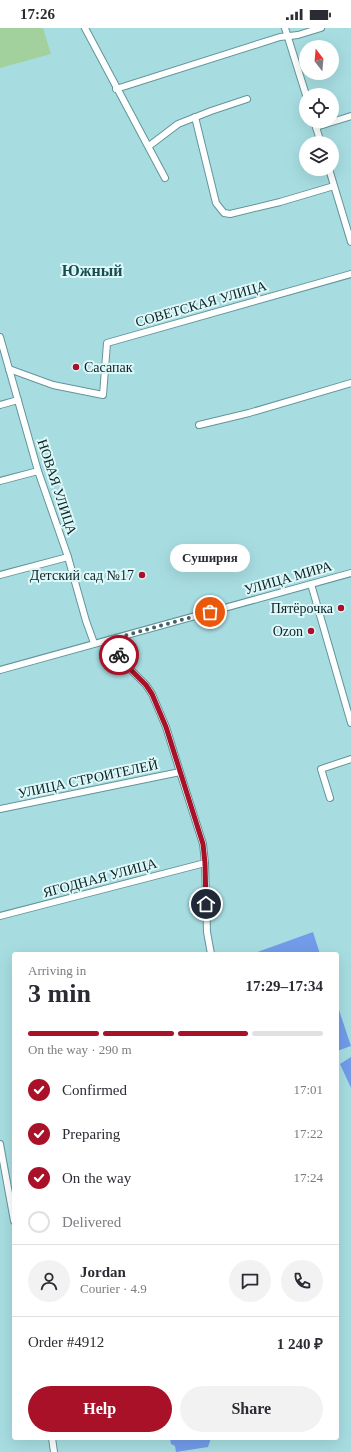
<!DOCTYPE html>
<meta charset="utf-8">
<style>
:root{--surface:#fff;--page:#f2f2f3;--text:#2b2b33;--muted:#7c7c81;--line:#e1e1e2;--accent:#a81128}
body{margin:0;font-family:Georgia,serif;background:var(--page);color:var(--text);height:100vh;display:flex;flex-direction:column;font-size:15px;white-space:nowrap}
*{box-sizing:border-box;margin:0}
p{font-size:13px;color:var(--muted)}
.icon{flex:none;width:22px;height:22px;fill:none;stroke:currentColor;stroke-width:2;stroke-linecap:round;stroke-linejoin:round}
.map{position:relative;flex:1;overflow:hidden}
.sheet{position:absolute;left:12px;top:924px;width:327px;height:488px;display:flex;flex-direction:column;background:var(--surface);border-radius:4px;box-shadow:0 4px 16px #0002}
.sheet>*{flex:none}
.needle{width:26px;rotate:344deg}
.tools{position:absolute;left:299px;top:12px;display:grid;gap:8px}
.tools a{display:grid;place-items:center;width:40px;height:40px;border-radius:50%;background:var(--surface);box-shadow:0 4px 16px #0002;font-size:20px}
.pin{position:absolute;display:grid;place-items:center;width:34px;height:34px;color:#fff;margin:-17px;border:2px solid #fff;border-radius:50%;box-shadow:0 1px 4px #0007}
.courier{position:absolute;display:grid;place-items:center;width:40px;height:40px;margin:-20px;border:3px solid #a81128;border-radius:50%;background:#fff;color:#222;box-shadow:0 1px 5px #0007}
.bubble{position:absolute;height:28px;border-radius:14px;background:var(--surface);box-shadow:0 4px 16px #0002;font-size:13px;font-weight:800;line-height:28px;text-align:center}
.overview em{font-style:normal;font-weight:800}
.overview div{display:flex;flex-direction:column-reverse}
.overview{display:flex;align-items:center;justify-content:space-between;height:68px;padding:0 16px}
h1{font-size:26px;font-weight:800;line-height:30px}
.bar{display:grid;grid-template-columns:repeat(4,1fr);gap:6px 4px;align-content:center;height:48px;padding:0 16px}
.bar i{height:5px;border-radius:3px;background:var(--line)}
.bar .active{background:var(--accent)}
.bar p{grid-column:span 4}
.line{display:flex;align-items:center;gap:10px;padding:0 16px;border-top:1px solid var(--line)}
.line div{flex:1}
.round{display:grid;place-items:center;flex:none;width:42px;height:42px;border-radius:21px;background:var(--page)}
ol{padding:0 16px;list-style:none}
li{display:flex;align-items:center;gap:12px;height:44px}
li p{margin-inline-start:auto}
li .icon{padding:4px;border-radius:50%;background:var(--accent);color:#fff;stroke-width:4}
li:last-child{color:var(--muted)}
li i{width:22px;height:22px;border:2px solid var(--line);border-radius:50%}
.cta{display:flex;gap:8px;margin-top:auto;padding:8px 16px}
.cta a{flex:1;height:46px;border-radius:24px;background:var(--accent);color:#fff;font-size:16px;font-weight:800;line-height:46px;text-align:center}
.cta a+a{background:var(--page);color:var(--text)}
.status{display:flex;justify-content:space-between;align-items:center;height:28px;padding:0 20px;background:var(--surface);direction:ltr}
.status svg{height:11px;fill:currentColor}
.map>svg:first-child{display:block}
</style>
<div class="status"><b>17:26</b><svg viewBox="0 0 49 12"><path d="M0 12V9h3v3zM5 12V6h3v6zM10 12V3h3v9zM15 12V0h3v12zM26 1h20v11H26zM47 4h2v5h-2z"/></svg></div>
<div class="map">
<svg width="351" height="1424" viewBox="0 0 351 1424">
<rect width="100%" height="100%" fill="#a7dde1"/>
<polygon fill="#a3d19e" points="0,0 43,0 51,26 0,40"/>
<g fill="#729ce9">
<polygon points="313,904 320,926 252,926"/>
<polygon points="337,976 351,1018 337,1023"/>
<polygon points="351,1029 351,1060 340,1036"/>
<polygon points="170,1410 211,1410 208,1419 176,1424 175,1418 171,1416"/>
</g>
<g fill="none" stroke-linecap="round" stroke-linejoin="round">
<defs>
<g id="minor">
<polyline points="85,0 165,150"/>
<polyline points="285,0 306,67"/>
<polyline points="116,61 280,9 298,7 321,0"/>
<polyline points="195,89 216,175 224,185 230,186 280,174 334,158"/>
<polyline points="314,93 321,115"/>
<polyline points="316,99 351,88"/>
<polyline points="149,118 178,96 211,83 247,71"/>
<polyline points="329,141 351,214"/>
<polyline points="0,309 38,443 68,529 86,593 94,615"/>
<polyline points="9,341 53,357 103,367 107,315 351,246"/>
<polyline points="0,377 18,372"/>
<polyline points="199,397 249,385 351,355"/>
<polyline points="0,453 38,443"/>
<polyline points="0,547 68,529"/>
<polyline points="311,556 351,695"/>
<polyline points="109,612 125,636 146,657 152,666 166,699 180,744 203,816 205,835 207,904 211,926"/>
<polyline points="0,642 351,545"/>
<polyline points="330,770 321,741 351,731"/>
<polyline points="0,781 180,744"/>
<polyline points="0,888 205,835"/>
<polyline points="0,1116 14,1193"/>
<polyline points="52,1410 54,1424"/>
</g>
</defs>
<use href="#minor" stroke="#629599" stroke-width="8"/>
<use href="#minor" stroke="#fff" stroke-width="6"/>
</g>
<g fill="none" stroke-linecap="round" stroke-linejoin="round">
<polyline stroke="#426366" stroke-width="4" stroke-dasharray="0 7.2" points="119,627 109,612 210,584"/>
<polyline stroke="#a81128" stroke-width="5" points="119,627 125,636 146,657 152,666 166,699 203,816 205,835 206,876"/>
</g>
<g fill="#a81128" stroke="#def8fa" stroke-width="1.5">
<circle cx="76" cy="339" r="4"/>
<circle cx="142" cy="547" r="4"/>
<circle cx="341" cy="580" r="4"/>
<circle cx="311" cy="603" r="4"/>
</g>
<g text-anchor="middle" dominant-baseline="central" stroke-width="4" stroke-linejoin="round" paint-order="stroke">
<g font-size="14" fill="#0c2223" stroke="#def8fa">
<text transform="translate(201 276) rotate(-16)">СОВЕТСКАЯ УЛИЦА</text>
<text transform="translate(57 459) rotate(72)">НОВАЯ УЛИЦА</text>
<text transform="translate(288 550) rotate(-16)">УЛИЦА МИРА</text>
<text transform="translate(88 751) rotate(-12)">УЛИЦА СТРОИТЕЛЕЙ</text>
<text transform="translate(100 850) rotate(-15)">ЯГОДНАЯ УЛИЦА</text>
</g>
<g font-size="14" fill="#0c2223" stroke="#def8fa" text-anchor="end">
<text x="84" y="339" text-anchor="start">Сасапак</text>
<text x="134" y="547">Детский сад №17</text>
<text x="333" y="580">Пятёрочка</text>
<text x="303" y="603">Ozon</text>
</g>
<g font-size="16" font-weight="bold" fill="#184d50" stroke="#def8fa">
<text x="92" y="242">Южный</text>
</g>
</g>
</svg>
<div class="tools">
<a><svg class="needle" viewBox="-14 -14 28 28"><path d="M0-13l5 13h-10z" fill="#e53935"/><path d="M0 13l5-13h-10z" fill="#7c7c81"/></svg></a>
<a><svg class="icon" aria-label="locate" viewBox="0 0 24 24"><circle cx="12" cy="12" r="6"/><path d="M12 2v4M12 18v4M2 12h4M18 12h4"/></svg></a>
<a><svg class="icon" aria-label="layers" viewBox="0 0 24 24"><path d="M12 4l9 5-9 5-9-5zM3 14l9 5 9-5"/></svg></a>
</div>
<div class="pin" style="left:210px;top:584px;background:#ea580c"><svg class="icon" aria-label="bag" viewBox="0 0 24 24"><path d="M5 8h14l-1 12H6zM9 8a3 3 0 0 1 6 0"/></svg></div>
<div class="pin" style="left:206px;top:876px;background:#1f2937"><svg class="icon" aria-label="home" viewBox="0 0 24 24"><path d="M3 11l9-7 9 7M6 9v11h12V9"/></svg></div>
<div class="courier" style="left:119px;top:627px"><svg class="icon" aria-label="bike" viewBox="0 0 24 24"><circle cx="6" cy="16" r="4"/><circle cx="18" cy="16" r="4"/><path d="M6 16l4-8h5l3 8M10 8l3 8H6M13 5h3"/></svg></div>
<div class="bubble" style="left:170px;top:516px;width:80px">Суширия</div>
<section class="sheet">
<div class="overview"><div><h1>3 min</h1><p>Arriving in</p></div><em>17:29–17:34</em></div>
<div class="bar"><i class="active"></i><i class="active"></i><i class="active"></i><i></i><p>On the way · 290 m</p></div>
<ol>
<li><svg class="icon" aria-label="check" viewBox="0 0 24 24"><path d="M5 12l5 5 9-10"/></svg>Confirmed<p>17:01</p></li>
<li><svg class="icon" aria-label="check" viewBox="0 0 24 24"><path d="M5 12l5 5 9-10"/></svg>Preparing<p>17:22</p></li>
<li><svg class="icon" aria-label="check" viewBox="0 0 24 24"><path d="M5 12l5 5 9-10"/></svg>On the way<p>17:24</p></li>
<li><i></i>Delivered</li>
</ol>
<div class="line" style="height:72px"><a class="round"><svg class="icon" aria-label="person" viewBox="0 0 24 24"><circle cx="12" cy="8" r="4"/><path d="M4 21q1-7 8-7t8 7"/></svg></a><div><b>Jordan</b><p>Courier · 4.9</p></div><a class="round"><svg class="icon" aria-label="chat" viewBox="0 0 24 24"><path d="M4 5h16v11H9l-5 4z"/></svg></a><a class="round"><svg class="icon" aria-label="phone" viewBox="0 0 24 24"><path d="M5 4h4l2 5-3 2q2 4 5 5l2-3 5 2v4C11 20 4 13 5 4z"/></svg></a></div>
<div class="line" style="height:52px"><div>Order #4912</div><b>1 240 ₽</b></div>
<div class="cta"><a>Help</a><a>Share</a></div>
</section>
</div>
